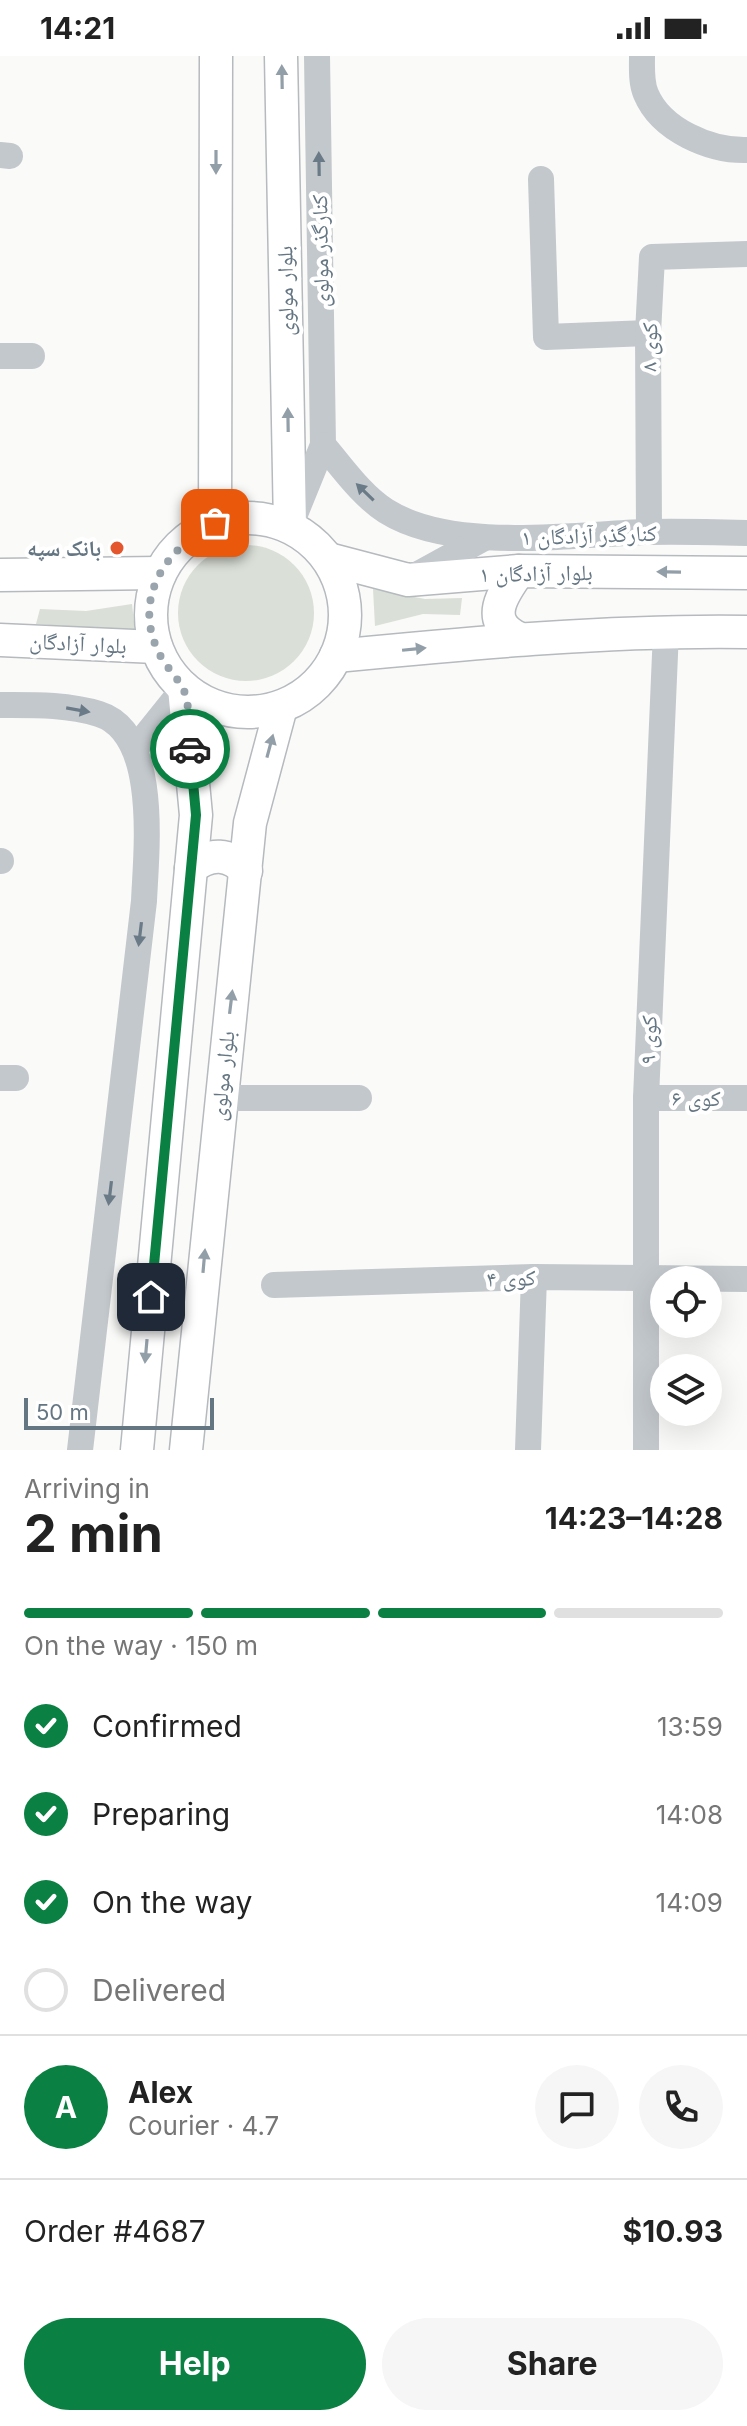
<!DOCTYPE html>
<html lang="en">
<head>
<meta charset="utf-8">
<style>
  body { margin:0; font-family:Inter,"Noto Naskh Arabic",sans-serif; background:#f6f6f6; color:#222; height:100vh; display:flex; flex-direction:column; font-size:30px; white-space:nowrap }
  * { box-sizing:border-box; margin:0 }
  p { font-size:26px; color:#767676 }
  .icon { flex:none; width:44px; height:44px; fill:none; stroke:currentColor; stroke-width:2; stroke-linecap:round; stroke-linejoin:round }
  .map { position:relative; height:1394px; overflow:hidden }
  .details { display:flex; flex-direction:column; background:#fff; flex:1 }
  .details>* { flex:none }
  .buttons { position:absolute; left:650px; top:1210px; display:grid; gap:16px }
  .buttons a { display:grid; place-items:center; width:72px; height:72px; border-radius:50%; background:#fff; box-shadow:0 8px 32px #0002; font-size:40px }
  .scale { position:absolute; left:24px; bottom:20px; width:190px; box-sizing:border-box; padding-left:8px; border:4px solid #657683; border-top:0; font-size:22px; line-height:28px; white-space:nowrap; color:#657683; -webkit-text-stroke:6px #fff; paint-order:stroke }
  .pin { position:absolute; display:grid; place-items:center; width:68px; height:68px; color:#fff; margin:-34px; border-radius:16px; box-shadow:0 4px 12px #0006 }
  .courier { position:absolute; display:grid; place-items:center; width:80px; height:80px; margin:-40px; border:6px solid #0b8043; border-radius:50%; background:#fff; color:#222; box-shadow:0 2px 10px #0007 }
  .headline em { font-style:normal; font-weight:700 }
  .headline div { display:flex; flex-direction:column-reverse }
  .headline { display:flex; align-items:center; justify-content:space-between; height:136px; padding:0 24px }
  h1 { font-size:52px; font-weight:700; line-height:60px }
  .bar { display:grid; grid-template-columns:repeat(4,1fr); gap:12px 8px; align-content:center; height:96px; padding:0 24px }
  .bar i { height:10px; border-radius:6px; background:#e0e0e0 }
  .bar .on { background:#0b8043 }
  .bar p { grid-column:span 4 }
  .line { display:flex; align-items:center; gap:20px; padding:0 24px; border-top:2px solid #e0e0e0 }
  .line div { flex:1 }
  .round { display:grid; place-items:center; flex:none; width:84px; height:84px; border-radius:42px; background:#f6f6f6 }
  ol { padding:0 24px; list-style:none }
  li { display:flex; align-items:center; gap:24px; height:88px }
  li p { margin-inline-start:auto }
  li .icon { padding:8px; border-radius:50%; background:#0b8043; color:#fff; stroke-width:4 }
  li:last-child { color:#767676 }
  li i { width:44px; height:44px; border:4px solid #e0e0e0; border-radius:50% }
  .action { display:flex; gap:16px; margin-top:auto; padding:16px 24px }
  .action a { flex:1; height:92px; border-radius:48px; background:#0b8043; color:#fff; font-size:32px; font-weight:700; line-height:92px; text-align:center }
  .action a+a { background:#f6f6f6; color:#222 }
  .status { display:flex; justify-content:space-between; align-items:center; height:56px; padding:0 40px; background:#fff; direction:ltr }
  .status svg { height:22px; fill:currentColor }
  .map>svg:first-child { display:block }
  .green { fill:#dadfd7 }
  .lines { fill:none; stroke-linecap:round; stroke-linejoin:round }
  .major-casing { stroke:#b5babe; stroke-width:35 }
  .minor { stroke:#c3c8cc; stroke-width:26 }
  .major { stroke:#fff; stroke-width:32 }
  .oneway { fill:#939fa8 }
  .oneway2 { fill:#6a7a87 }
  .done { stroke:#99a4ac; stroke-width:8; stroke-dasharray:0 14.4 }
  .route { stroke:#0b8043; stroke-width:10 }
  .poi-dot { fill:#e4572e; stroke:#fff; stroke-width:3 }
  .labels { text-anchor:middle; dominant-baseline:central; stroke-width:8; stroke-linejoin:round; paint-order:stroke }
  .street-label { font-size:22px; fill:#657683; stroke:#fff }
  .poi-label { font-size:22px; font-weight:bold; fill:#657683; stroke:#fff; text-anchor:end }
</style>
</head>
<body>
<div class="status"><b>14:21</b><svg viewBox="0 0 49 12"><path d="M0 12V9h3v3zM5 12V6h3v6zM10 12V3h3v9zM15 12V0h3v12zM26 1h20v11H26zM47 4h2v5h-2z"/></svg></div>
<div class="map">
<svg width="747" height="1394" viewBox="0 0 747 1394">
  <rect width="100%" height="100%" fill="#fafaf8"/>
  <g class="green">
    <circle cx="246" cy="557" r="68"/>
    <polygon points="373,533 425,543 462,542 460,559 423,558 375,570"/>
    <polygon points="132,548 135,575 36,568 40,553 86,555"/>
  </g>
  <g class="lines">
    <g class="major-casing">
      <g id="major">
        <polyline points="281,0 290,470"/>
        <circle cx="248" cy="559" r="97"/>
        <polyline points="215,467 216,0"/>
        <polyline points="328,503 408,524 519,515 747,517"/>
        <polyline points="0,519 160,517"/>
        <path d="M518,582C483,565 503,537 519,515"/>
        <polyline points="0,584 156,591"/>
        <path d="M336,600C473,587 609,574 747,576"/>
        <path d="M191,812C210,796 230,797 246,815"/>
        <polyline points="137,1394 196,759 184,632"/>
        <polyline points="186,1394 250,767 281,651"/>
      </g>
    </g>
    <g class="minor">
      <path d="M317,0L323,389C342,411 361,439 386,455C451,496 569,479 644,476C678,475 713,476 747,477"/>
      <path d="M642,0C642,12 641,27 646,38C661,74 710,95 747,94"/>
      <polyline points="0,99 10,100"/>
      <polyline points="541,123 546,281 648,277"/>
      <polyline points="0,300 32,300"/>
      <polyline points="293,463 323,389"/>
      <polyline points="649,476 648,277 652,201 747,198"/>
      <polyline points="413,521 484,482"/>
      <path d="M0,649C32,649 67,648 99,658C160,677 146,797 144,845L80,1394"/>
      <polyline points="135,693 184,632"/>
      <polyline points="0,805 1,805"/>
      <polyline points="0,1022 16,1022"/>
      <polyline points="220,1042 359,1042"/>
      <polyline points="646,1042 747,1042"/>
      <polyline points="274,1229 534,1221 747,1223"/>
      <polyline points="528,1394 534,1221"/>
      <polyline points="646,1394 646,1042 666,575"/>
    </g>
    <use href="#major" class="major"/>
  </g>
  <defs><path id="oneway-solid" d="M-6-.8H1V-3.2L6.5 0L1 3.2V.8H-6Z" transform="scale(2)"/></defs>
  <g class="oneway">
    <use href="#oneway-solid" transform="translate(282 21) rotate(-91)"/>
    <use href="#oneway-solid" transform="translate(216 106) rotate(90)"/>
    <use href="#oneway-solid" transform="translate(288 364) rotate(-91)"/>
    <use href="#oneway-solid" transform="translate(669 516) rotate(-179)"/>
    <use href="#oneway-solid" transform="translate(414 593) rotate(-6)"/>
    <use href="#oneway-solid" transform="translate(270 690) rotate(-75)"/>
    <use href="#oneway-solid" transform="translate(231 946) rotate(-83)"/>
    <use href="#oneway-solid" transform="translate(204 1205) rotate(-85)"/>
    <use href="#oneway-solid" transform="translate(146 1295) rotate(95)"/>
  </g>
  <g class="oneway2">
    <use href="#oneway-solid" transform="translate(319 108) rotate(-91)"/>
    <use href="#oneway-solid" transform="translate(365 436) rotate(-136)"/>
    <use href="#oneway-solid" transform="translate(78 654) rotate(10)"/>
    <use href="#oneway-solid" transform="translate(140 878) rotate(97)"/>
    <use href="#oneway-solid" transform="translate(110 1137) rotate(97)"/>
  </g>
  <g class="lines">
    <path class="done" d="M190,693C188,676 191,645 182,631C175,618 164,609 158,595C132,540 168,491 215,467"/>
    <polyline class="route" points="151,1241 196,759 190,693"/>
  </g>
  <circle class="poi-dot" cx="117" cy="492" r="8"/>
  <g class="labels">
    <g class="street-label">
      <text transform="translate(320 195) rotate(-91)">کنارگذر مولوی</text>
      <text transform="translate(285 235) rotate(-91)">بلوار مولوی</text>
      <text transform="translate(649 291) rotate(-89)">کوی ۸</text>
      <text transform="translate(589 479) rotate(-2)">کنارگذر آزادگان ۱</text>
      <text transform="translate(536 517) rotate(-1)">بلوار آزادگان ۱</text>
      <text transform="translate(78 587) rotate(3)">بلوار آزادگان</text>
      <text transform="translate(648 984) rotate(-88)">کوی ۹</text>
      <text transform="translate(222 1020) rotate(-84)">بلوار مولوی</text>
      <text x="696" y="1042">کوی ۶</text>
      <text transform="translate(511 1222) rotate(-2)">کوی ۴</text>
    </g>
    <g class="poi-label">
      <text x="101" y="492">بانک سپه</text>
    </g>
  </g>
</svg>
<div class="buttons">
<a><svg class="icon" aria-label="locate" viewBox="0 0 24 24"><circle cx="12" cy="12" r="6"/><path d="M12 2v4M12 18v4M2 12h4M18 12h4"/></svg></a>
<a><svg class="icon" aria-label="layers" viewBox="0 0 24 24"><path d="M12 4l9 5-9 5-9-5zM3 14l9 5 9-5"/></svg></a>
</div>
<div class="scale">50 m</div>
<div class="pin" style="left:215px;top:467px;background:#ea580c"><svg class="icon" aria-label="bag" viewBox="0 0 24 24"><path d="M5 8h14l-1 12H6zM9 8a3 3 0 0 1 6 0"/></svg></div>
<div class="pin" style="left:151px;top:1241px;background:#1f2937"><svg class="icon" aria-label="home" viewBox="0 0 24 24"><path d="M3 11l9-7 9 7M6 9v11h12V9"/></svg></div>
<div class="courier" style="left:190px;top:693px"><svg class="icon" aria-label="car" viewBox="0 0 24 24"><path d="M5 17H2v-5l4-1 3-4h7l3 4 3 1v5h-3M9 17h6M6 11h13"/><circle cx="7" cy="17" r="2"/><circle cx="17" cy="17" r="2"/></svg></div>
</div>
<section class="details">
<div class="headline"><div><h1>2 min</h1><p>Arriving in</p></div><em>14:23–14:28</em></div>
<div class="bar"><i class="on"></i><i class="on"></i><i class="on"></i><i></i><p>On the way · 150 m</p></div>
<ol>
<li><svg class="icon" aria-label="check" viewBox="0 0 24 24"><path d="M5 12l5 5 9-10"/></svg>Confirmed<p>13:59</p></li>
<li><svg class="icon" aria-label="check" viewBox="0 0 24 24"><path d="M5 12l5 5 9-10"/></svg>Preparing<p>14:08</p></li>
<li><svg class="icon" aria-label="check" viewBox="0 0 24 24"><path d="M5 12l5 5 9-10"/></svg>On the way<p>14:09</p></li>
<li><i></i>Delivered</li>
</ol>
<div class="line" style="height:144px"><b class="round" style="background:#0b8043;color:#fff">A</b><div><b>Alex</b><p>Courier · 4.7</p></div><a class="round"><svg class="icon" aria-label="chat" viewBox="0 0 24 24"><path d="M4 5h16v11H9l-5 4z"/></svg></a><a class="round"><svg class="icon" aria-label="phone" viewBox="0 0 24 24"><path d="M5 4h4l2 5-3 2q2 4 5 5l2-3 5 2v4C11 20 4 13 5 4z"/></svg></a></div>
<div class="line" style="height:104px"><div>Order #4687</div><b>$10.93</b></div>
<div class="action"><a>Help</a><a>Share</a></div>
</section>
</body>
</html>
